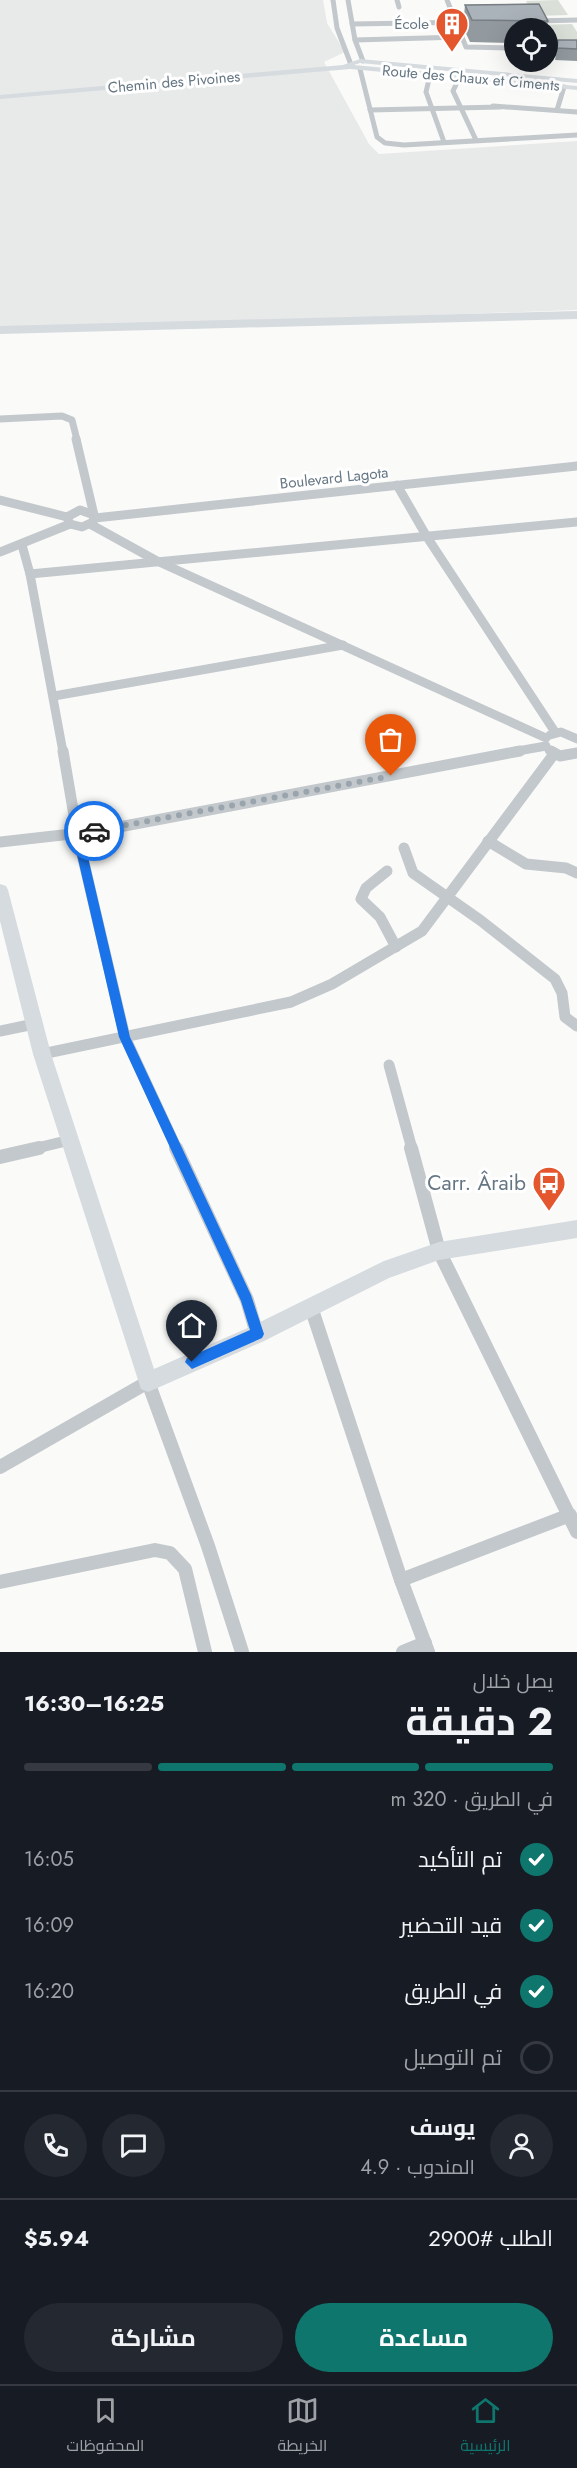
<!DOCTYPE html>
<html lang="ar">
<head>
<meta charset="utf-8">
<style>
  body { margin:0; font-family:Jost,Cairo,sans-serif; background:#242831; color:#f1f3f6; direction:rtl; height:100vh; display:flex; flex-direction:column; font-size:22px; white-space:nowrap }
  * { box-sizing:border-box; margin:0 }
  p { font-size:20px; color:#9ea1a6 }
  .icon { flex:none; width:33px; height:33px; fill:none; stroke:currentColor; stroke-width:2; stroke-linecap:round; stroke-linejoin:round }
  .map { position:relative; height:1652px; overflow:hidden; direction:ltr }
  .side { display:flex; flex-direction:column; background:#171b24; flex:1 }
  .side>* { flex:none }
  .buttons { position:absolute; left:504px; top:18px; display:grid; gap:12px }
  .buttons a { display:grid; place-items:center; width:54px; height:54px; border-radius:50%; background:#171b24; box-shadow:0 6px 24px #0002; font-size:30px }
  .pin { position:absolute; display:grid; place-items:center; width:51px; height:51px; color:#fff; margin:-62px -26px; border-radius:50% 50% 50% 0; rotate:-45deg; box-shadow:0 0 6px #0007 }
  .pin .icon { rotate:45deg }
  .courier { position:absolute; display:grid; place-items:center; width:60px; height:60px; margin:-30px; border:4px solid #1a73e8; border-radius:50%; background:#fff; color:#222; box-shadow:0 2px 8px #0007 }
  .summary em { font-style:normal; font-weight:700 }
  .summary div { display:flex; flex-direction:column-reverse }
  .summary { display:flex; align-items:center; justify-content:space-between; height:102px; padding:0 24px }
  h1 { font-size:39px; font-weight:700; line-height:45px }
  .bar { display:grid; grid-template-columns:repeat(4,1fr); gap:9px 6px; align-content:center; height:72px; padding:0 24px }
  .bar i { height:8px; border-radius:4px; background:#363941 }
  .bar .selected { background:#0f766e }
  .bar p { grid-column:span 4 }
  .line { display:flex; align-items:center; gap:15px; padding:0 24px; border-top:2px solid #363941 }
  .line div { flex:1 }
  .round { display:grid; place-items:center; flex:none; width:63px; height:63px; border-radius:32px; background:#242831 }
  ol { padding:0 24px; list-style:none }
  li { display:flex; align-items:center; gap:18px; height:66px }
  li p { margin-inline-start:auto }
  li .icon { padding:6px; border-radius:50%; background:#0f766e; color:#fff; stroke-width:4 }
  li:last-child { color:#9ea1a6 }
  li i { width:33px; height:33px; border:3px solid #363941; border-radius:50% }
  .button { display:flex; gap:12px; margin-top:auto; padding:12px 24px }
  .button a { flex:1; height:69px; border-radius:36px; background:#0f766e; color:#fff; font-size:24px; font-weight:700; line-height:69px; text-align:center }
  .button a+a { background:#242831; color:#f1f3f6 }
  .dock { display:flex; justify-content:space-around; align-items:center; height:84px; border-top:2px solid #363941; background:#171b24; font-size:16px; color:#9ea1a6 }
  .dock a { display:grid; justify-items:center; gap:3px }
  .dock .selected { color:#0f766e }
  .map>svg:first-child { display:block }
  .built { fill:#e8e9e9 }
  .green { fill:#dadfd7 }
  .lines { fill:none; stroke-linecap:round; stroke-linejoin:round }
  .street-far4 { stroke:#c3c8cc; stroke-width:5 }
  .street-far3 { stroke:#c3c8cc; stroke-width:7 }
  .street-far2 { stroke:#c3c8cc; stroke-width:9 }
  .street-far1 { stroke:#c3c8cc; stroke-width:11 }
  .street { stroke:#c3c8cc; stroke-width:14 }
  .secondary { fill:#d6dbdf; fill-rule:evenodd }
  .highway { fill:#d6dbdf; fill-rule:evenodd }
  .wall { fill:#929a9f }
  .building { fill:#aab3b9; stroke:#777d82; stroke-width:1.5 }
  .route { fill:#1a73e8 }
  .done { stroke:#99a4ac; stroke-width:6; stroke-dasharray:0 10.8 }
  .labels { text-anchor:middle; dominant-baseline:central; stroke-width:6; stroke-linejoin:round; paint-order:stroke }
  .far-poi-label { font-size:15px; fill:#657683; stroke:#fff; text-anchor:end }
  .far-street-label { font-size:15px; fill:#657683; stroke:#fff }
  .near-poi-label { font-size:21px; fill:#657683; stroke:#fff; text-anchor:end }
</style>
</head>
<body>
<div class="map">
<svg width="577" height="1652" viewBox="0 0 577 1652">
  <rect width="100%" height="100%" fill="#fafaf8"/>
  <polygon class="built" points="0,0 323,0 327,23 345,52 324,62 369,144 379,154 577,141 577,310 0,330"/>
  <g class="green">
    <polygon points="558,0 568,15 534,16 526,1"/>
    <polygon points="572,24 577,32 577,39 549,40 548,28 542,28 540,25"/>
  </g>
  <g class="lines">
    <g class="street-far4">
      <polyline points="333,0 337,28 350,62"/>
      <polyline points="348,0 355,40 363,61"/>
      <polyline points="397,0 399,7"/>
      <polyline points="447,0 466,47 514,48"/>
      <polyline points="535,21 577,20"/>
      <polyline points="352,24 478,22"/>
      <polyline points="355,40 461,37"/>
      <polyline points="548,47 577,47"/>
      <polyline points="360,69 377,137 385,143 404,145 577,135"/>
      <polyline points="430,75 426,92 444,142"/>
      <polyline points="459,78 453,91 476,140"/>
      <polyline points="493,106 577,112"/>
      <polyline points="370,110 500,107"/>
      <polyline points="557,110 564,87"/>
    </g>
    <polyline class="street-far3" points="0,419 62,416 72,420 77,440"/>
    <g class="street-far2">
      <polyline points="76,439 94,515"/>
      <polyline points="397,485 427,537 555,732"/>
      <polyline points="0,500 67,517"/>
      <polygon points="80,510 94,515 93,522 82,527 70,524 67,517"/>
      <polyline points="95,518 577,466"/>
      <polyline points="90,524 157,561 546,738"/>
      <polyline points="22,545 30,574 63,752"/>
      <polyline points="0,552 70,524"/>
      <polyline points="30,574 577,522"/>
      <polyline points="54,696 343,645"/>
      <polyline points="550,735 561,732 577,739"/>
      <polyline points="549,750 554,752"/>
      <polyline points="512,752 546,746"/>
    </g>
    <g class="street-far1">
      <polyline points="63,751 77,833 125,1037 177,1149"/>
      <polyline points="551,751 560,756 577,753"/>
      <polyline points="488,841 526,864 566,868 577,873"/>
      <polyline points="0,842 98,831 520,751"/>
      <polyline points="404,848 413,873 480,920 555,979 562,993 565,1017 577,1026"/>
      <polyline points="387,871 366,888 361,899 380,917 396,947"/>
      <polyline points="0,1031 34,1024"/>
      <polyline points="42,1054 291,1002 332,984 422,931 554,754"/>
      <polyline points="389,1065 412,1149"/>
      <polyline points="33,1149 70,1140"/>
    </g>
    <g class="street">
      <polyline points="176,1148 247,1300 257,1334"/>
      <polyline points="411,1148 439,1251 577,1532"/>
      <polyline points="0,1157 39,1148"/>
      <polyline points="311,1307 401,1580 428,1652"/>
      <polyline points="0,1467 148,1382 208,1546 242,1652"/>
      <polyline points="401,1580 570,1515"/>
      <polyline points="0,1582 155,1550 170,1553 185,1569 205,1652"/>
      <polyline points="403,1652 425,1643"/>
    </g>
    <g class="secondary">
      <polygon points="360,59 577,79 577,83 360,63 354,65 577,86 577,90 350,69 0,99 0,95 343,65"/>
      <polygon points="0,884 6,886 8,890 51,1054 154,1369 250,1327 384,1261 439,1242 577,1220 577,1238 439,1260 389,1278 264,1341 155,1389 148,1392 141,1389 33,1054 0,921"/>
    </g>
    <polygon class="highway" points="577,311 577,319 0,334 0,326"/>
  </g>
  <g class="wall">
    <polygon points="465,5 548,21 547,28 514,28 514,43 470,42 463,27"/>
    <polygon points="577,40 577,61 555,60 557,48"/>
  </g>
  <g class="building">
    <polygon points="539,4 548,21 472,20 465,5"/>
    <polygon points="558,40 577,40 577,49 557,48"/>
  </g>
  <polygon class="route" points="94,828 98,829 98,834 83,836 130,1037 251,1295 264,1334 262,1338 192,1369 185,1362 187,1358 250,1330 241,1301 119,1037 72,833 77,830"/>
  <g class="lines">
    <polyline class="done" points="94,831 391,776"/>
  </g>
  <defs>
    <g id="building-pin" transform="scale(1.725)"><path d="M0 17L-7.5 6A9.5 9.5 0 1 1 7.5 6Z" fill="#e4572e" stroke="#fff"/><path d="M-4-6H4V6H1V3H-1V6H-4ZM-2.5-4.3h1.7v1.8h-1.7ZM.8-4.3h1.7v1.8H.8ZM-2.5-1h1.7V.8h-1.7ZM.8-1h1.7V.8H.8Z" fill="#fff"/></g>
    <g id="bus-pin" transform="scale(1.725)"><path d="M0 17L-7.5 6A9.5 9.5 0 1 1 7.5 6Z" fill="#e4572e" stroke="#fff"/><path d="M-5-6H5V4H4V6H2V4H-2V6H-4V4H-5ZM-3.5-4V0h7V-4ZM-3.5 1.2v1.5H-2V1.2ZM2 1.2v1.5H3.5V1.2Z" fill="#fff"/></g>
  </defs>
  <g fill-rule="evenodd">
    <use href="#building-pin" x="452" y="24"/>
    <use href="#bus-pin" x="549" y="1183"/>
  </g>
  <g class="labels">
    <g class="far-poi-label">
      <text x="429" y="24">École</text>
    </g>
    <g class="far-street-label">
      <text transform="translate(471 78) rotate(5)">Route des Chaux et Ciments</text>
      <text transform="translate(174 82) rotate(-5)">Chemin des Pivoines</text>
      <text transform="translate(334 478) rotate(-6)">Boulevard Lagota</text>
    </g>
    <g class="near-poi-label">
      <text x="526" y="1183">Carr. Âraib</text>
    </g>
  </g>
</svg>
<div class="buttons">
<a><svg class="icon" aria-label="locate" viewBox="0 0 24 24"><circle cx="12" cy="12" r="6"/><path d="M12 2v4M12 18v4M2 12h4M18 12h4"/></svg></a>
</div>
<div class="pin" style="left:391px;top:776px;background:#ea580c"><svg class="icon" aria-label="bag" viewBox="0 0 24 24"><path d="M5 8h14l-1 12H6zM9 8a3 3 0 0 1 6 0"/></svg></div>
<div class="pin" style="left:192px;top:1362px;background:#1f2937"><svg class="icon" aria-label="home" viewBox="0 0 24 24"><path d="M3 11l9-7 9 7M6 9v11h12V9"/></svg></div>
<div class="courier" style="left:94px;top:831px"><svg class="icon" aria-label="car" viewBox="0 0 24 24"><path d="M5 17H2v-5l4-1 3-4h7l3 4 3 1v5h-3M9 17h6M6 11h13"/><circle cx="7" cy="17" r="2"/><circle cx="17" cy="17" r="2"/></svg></div>
</div>
<section class="side">
<div class="summary"><div><h1>2 دقيقة</h1><p>يصل خلال</p></div><em>16:25–16:30</em></div>
<div class="bar"><i class="selected"></i><i class="selected"></i><i class="selected"></i><i></i><p>في الطريق · 320 m</p></div>
<ol>
<li><svg class="icon" aria-label="check" viewBox="0 0 24 24"><path d="M5 12l5 5 9-10"/></svg>تم التأكيد<p>16:05</p></li>
<li><svg class="icon" aria-label="check" viewBox="0 0 24 24"><path d="M5 12l5 5 9-10"/></svg>قيد التحضير<p>16:09</p></li>
<li><svg class="icon" aria-label="check" viewBox="0 0 24 24"><path d="M5 12l5 5 9-10"/></svg>في الطريق<p>16:20</p></li>
<li><i></i>تم التوصيل</li>
</ol>
<div class="line" style="height:108px"><a class="round"><svg class="icon" aria-label="person" viewBox="0 0 24 24"><circle cx="12" cy="8" r="4"/><path d="M4 21q1-7 8-7t8 7"/></svg></a><div><b>يوسف</b><p>المندوب · 4.9</p></div><a class="round"><svg class="icon" aria-label="chat" viewBox="0 0 24 24"><path d="M4 5h16v11H9l-5 4z"/></svg></a><a class="round"><svg class="icon" aria-label="phone" viewBox="0 0 24 24"><path d="M5 4h4l2 5-3 2q2 4 5 5l2-3 5 2v4C11 20 4 13 5 4z"/></svg></a></div>
<div class="line" style="height:78px"><div>الطلب #2900</div><b>$5.94</b></div>
<div class="button"><a>مساعدة</a><a>مشاركة</a></div>
</section>
<nav class="dock">
<a class="selected"><svg class="icon" aria-label="home" viewBox="0 0 24 24"><path d="M3 11l9-7 9 7M6 9v11h12V9"/></svg>الرئيسية</a>
<a><svg class="icon" aria-label="map" viewBox="0 0 24 24"><path d="M3 6l6-2 6 2 6-2v14l-6 2-6-2-6 2zM9 4v14M15 6v14"/></svg>الخريطة</a>
<a><svg class="icon" aria-label="saved" viewBox="0 0 24 24"><path d="M7 4h10v16l-5-4-5 4z"/></svg>المحفوظات</a>
</nav>
</body>
</html>
